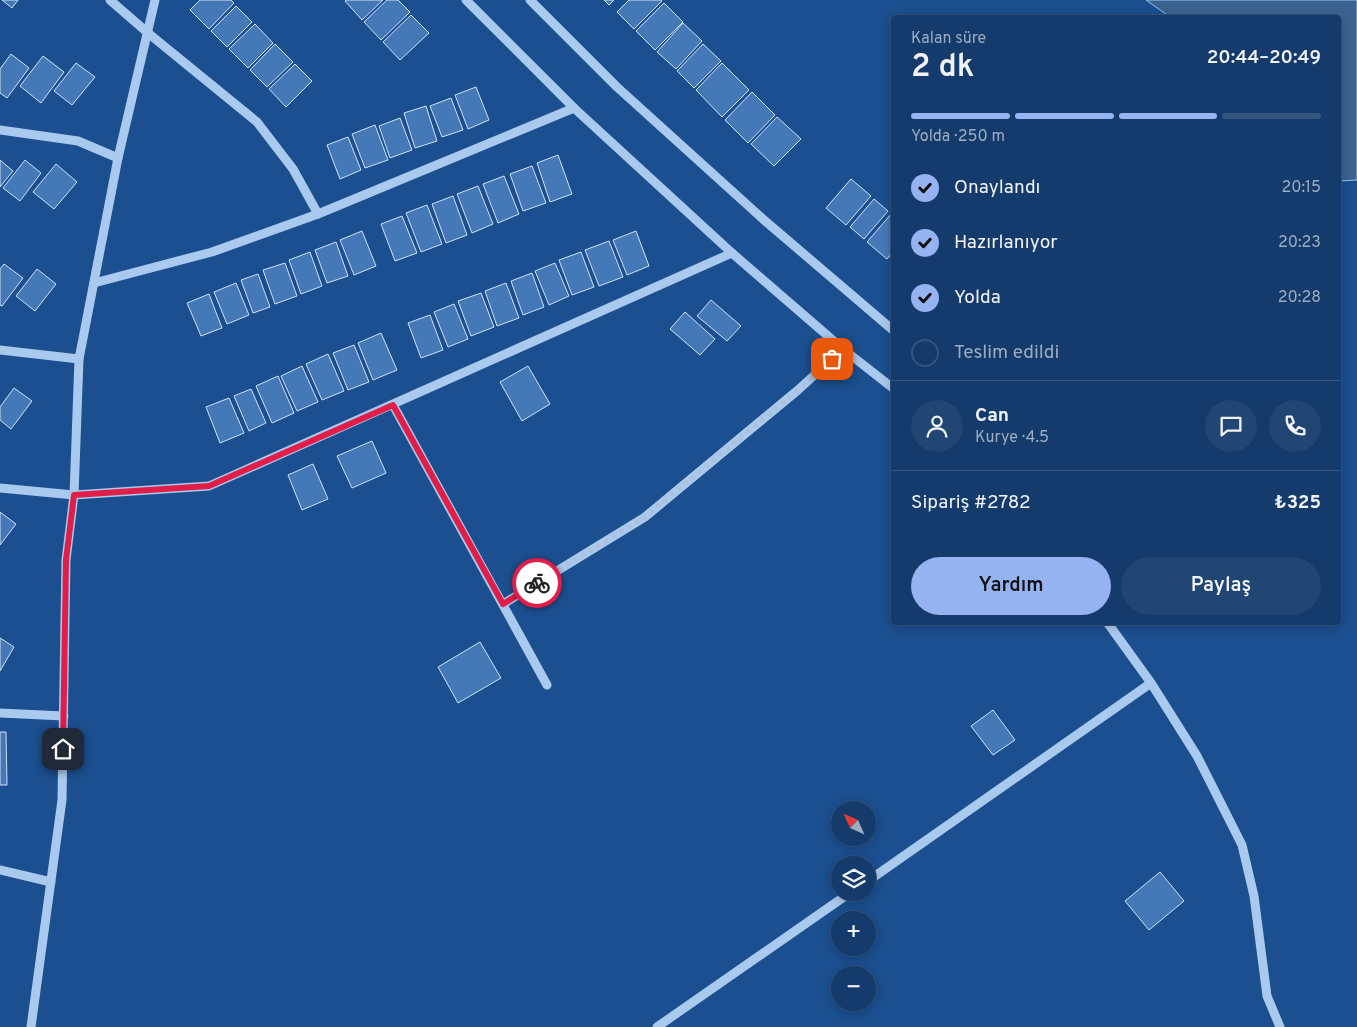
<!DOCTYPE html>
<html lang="tr">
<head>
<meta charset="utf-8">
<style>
  body { margin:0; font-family:Overpass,sans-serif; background:#214673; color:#f1f3f6; height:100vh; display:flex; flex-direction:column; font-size:19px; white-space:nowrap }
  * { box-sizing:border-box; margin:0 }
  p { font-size:16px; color:#9dadc1 }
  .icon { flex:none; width:28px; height:28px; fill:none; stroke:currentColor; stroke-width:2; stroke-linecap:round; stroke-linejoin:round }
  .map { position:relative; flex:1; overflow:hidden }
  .details { position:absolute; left:891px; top:15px; width:450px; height:610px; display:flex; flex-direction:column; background:#143b6b; border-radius:5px; box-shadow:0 2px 12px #0003,0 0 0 1px #33557e }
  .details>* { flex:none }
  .needle { width:32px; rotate:315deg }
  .tools { position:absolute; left:831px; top:801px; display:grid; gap:10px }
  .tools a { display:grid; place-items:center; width:45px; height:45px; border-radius:50%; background:#143b6b; box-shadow:0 2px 12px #0003,0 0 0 1px #33557e; font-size:25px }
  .pin { position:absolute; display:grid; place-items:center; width:42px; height:42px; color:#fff; margin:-21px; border-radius:10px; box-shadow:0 2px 8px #0006 }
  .courier { position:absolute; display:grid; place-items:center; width:50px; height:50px; margin:-25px; border:4px solid #e11d48; border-radius:50%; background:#fff; color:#222; box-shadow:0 1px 6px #0007 }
  .head em { font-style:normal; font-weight:600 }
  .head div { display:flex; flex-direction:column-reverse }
  .head { display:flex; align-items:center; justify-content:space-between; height:85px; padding:0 20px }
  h1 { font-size:32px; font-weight:600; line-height:38px }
  .bar { display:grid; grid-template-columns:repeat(4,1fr); gap:8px 5px; align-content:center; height:60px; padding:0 20px }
  .bar i { height:6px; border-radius:4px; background:#33557e }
  .bar .on { background:#95b2f1 }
  .bar p { grid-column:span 4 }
  .line { display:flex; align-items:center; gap:12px; padding:0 20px; border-top:1px solid #33557e }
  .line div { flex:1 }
  .round { display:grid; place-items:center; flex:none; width:52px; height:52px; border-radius:26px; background:#214673 }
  ol { padding:0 20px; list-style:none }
  li { display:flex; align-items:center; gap:15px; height:55px }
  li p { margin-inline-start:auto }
  li .icon { padding:5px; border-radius:50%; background:#95b2f1; color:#111; stroke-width:4 }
  li:last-child { color:#9dadc1 }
  li i { width:28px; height:28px; border:2px solid #33557e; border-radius:50% }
  .action { display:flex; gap:10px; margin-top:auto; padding:10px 20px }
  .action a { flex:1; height:58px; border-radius:30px; background:#95b2f1; color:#111; font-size:20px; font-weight:600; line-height:58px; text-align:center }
  .action a+a { background:#214673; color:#f1f3f6 }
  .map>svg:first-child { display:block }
  .water { fill:#3c6290; stroke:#9cc4f0 }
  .building { fill:#4478b7; stroke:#cfe3fa }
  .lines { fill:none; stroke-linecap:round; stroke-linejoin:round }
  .minor { stroke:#a9c9ee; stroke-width:9 }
  .done { stroke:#afc1d8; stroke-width:5; stroke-dasharray:0 9 }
  .route { stroke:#e11d48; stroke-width:6 }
</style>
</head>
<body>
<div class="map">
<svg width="1357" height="1027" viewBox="0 0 1357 1027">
  <rect width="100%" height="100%" fill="#1b4f8f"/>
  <polygon class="water" points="1146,0 1357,0 1357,180 1339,181 1339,18 1170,17"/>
  <g class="building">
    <polygon points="2,0 18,0 12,8"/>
    <polygon points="200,0 231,0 234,3 209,29 190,10"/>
    <polygon points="346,0 383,0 362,20 345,1"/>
    <polygon points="387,0 398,0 410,12 381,40 364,22"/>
    <polygon points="604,0 614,0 609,5"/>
    <polygon points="629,0 661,0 662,1 634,29 617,12"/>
    <polygon points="664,3 683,22 655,50 636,31"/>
    <polygon points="236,6 252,22 227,47 211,31"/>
    <polygon points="411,15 429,33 400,60 383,42"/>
    <polygon points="683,23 702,41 676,69 657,52"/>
    <polygon points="255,24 273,43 248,68 229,49"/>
    <polygon points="275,44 293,62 267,87 250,70"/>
    <polygon points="703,44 721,61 694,88 677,71"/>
    <polygon points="11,54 29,68 7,98 0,93 0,69"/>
    <polygon points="43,56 64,72 41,103 20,86"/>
    <polygon points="76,63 95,77 72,105 54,91"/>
    <polygon points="722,63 749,90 722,117 696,90"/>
    <polygon points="295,64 312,81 286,107 269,89"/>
    <polygon points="476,87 489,120 468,129 455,95"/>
    <polygon points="752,92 775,115 748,143 725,120"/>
    <polygon points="451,98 463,130 442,137 430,106"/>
    <polygon points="426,106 437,141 415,148 404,113"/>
    <polygon points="777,117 801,139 774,166 751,144"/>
    <polygon points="400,118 412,150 390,158 379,126"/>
    <polygon points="375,125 388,160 365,168 352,134"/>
    <polygon points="348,137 361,170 340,179 327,145"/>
    <polygon points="558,155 572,194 550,202 537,163"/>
    <polygon points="0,160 13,171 0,187"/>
    <polygon points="25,160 41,173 20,201 3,188"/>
    <polygon points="56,164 77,182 54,209 33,192"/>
    <polygon points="532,166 546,203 523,211 510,174"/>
    <polygon points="504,176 519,214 498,223 483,184"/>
    <polygon points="851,179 871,196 846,225 826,208"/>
    <polygon points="478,186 493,224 472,233 457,194"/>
    <polygon points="453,196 467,235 446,243 432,204"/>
    <polygon points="874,199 888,211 864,239 850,227"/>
    <polygon points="427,205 442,244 421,252 406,213"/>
    <polygon points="892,213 894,215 894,251 887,259 867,242"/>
    <polygon points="402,216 417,253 395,261 381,224"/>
    <polygon points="362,231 376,266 354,275 340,240"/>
    <polygon points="636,231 649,266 627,275 613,240"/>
    <polygon points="609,241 623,277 599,286 585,250"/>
    <polygon points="336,242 348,276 327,283 315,250"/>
    <polygon points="310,252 322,286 301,294 289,260"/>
    <polygon points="581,252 594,287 572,295 559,260"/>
    <polygon points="285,263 297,296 275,304 263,270"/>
    <polygon points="555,263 569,296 549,305 535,271"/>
    <polygon points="4,264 23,278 2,306 0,305 0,269"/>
    <polygon points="37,269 56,284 35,311 16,296"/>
    <polygon points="532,273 544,307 523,315 511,281"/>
    <polygon points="258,274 270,307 253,313 241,280"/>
    <polygon points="236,283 249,315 227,324 214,292"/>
    <polygon points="506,283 519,318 497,326 485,291"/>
    <polygon points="481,293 494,327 471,336 458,301"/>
    <polygon points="209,294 222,328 201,336 187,303"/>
    <polygon points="711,300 741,326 727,341 697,316"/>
    <polygon points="454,304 468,339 448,347 434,312"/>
    <polygon points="685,312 715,339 700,355 670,329"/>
    <polygon points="430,315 443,350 421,358 408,323"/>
    <polygon points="381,333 397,370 373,380 358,343"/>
    <polygon points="354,345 369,382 348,390 333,353"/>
    <polygon points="328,354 344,391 322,400 306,364"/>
    <polygon points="302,366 318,402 297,411 281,376"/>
    <polygon points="528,366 550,404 522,421 500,382"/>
    <polygon points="278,376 294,413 272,423 256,386"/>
    <polygon points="14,388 32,401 11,429 0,420 0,407"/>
    <polygon points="251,389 266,423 249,431 234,396"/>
    <polygon points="229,398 244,433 220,443 206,407"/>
    <polygon points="372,441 386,473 352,488 337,456"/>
    <polygon points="313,464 328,499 302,510 288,475"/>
    <polygon points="0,512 16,524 0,545"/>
    <polygon points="0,638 14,647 0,671"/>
    <polygon points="480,642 501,678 458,703 438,667"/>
    <polygon points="993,710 1015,740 993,755 971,726"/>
    <polygon points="0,732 6,732 7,785 0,785"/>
    <polygon points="1160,872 1184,901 1149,930 1125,901"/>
  </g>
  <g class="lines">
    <g class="minor">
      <polyline points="110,0 148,33 257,122 293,169 318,214"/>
      <polyline points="466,0 574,108 732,253 843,349 894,389"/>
      <polyline points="530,0 617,87 764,220 894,331"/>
      <polyline points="0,130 78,141 118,158"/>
      <polyline points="94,283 212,252 318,214 574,108"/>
      <polyline points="0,350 79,359"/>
      <polyline points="393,405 547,685"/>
      <polyline points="0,488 74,495 209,486 732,253"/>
      <polyline points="503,604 645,517 798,390 843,349"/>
      <polyline points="1107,622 1151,683 1197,756 1242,845 1254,896 1267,996 1280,1027"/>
      <polyline points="0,713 64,716"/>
      <polyline points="0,870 51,882"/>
      <polyline points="868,881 1151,683"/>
      <polyline points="31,1027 62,800 66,560 74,495 79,359 118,158 155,0"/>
      <polyline points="657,1027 851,892"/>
    </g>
  </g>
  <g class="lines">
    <polyline class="done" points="537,583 645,517 798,390 832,359"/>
    <polyline class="route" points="63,749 66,560 74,495 209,486 393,405 503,604 537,583"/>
  </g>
</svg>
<div class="tools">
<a><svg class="needle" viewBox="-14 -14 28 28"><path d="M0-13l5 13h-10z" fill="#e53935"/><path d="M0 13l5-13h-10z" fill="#9dadc1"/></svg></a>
<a><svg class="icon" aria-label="layers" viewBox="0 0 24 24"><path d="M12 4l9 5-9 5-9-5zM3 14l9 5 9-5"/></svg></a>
<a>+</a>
<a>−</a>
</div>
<div class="pin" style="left:832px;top:359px;background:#ea580c"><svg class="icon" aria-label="bag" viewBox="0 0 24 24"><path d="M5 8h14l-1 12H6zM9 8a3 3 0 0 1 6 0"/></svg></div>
<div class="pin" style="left:63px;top:749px;background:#1f2937"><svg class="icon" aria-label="home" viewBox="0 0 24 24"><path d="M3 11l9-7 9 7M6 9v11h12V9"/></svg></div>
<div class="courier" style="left:537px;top:583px"><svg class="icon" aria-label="bike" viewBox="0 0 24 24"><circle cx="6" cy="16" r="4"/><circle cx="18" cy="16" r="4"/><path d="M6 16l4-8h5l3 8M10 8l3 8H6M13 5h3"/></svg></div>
<section class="details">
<div class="head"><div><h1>2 dk</h1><p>Kalan süre</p></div><em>20:44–20:49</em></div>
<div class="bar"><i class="on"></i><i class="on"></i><i class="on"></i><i></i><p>Yolda · 250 m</p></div>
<ol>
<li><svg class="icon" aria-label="check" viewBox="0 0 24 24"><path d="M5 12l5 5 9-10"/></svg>Onaylandı<p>20:15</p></li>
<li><svg class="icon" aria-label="check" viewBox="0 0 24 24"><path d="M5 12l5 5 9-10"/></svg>Hazırlanıyor<p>20:23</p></li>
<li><svg class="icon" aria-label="check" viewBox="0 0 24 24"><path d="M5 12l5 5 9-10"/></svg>Yolda<p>20:28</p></li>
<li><i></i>Teslim edildi</li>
</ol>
<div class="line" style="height:90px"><a class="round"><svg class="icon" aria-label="person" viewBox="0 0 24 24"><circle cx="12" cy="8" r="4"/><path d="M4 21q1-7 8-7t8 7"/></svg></a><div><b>Can</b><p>Kurye · 4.5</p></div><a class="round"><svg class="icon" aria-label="chat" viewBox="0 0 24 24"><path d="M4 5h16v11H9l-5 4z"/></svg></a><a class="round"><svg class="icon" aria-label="phone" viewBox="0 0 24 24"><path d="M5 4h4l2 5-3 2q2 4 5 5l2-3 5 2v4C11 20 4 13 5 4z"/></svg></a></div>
<div class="line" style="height:65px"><div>Sipariş #2782</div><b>₺325</b></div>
<div class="action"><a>Yardım</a><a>Paylaş</a></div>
</section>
</div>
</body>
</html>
